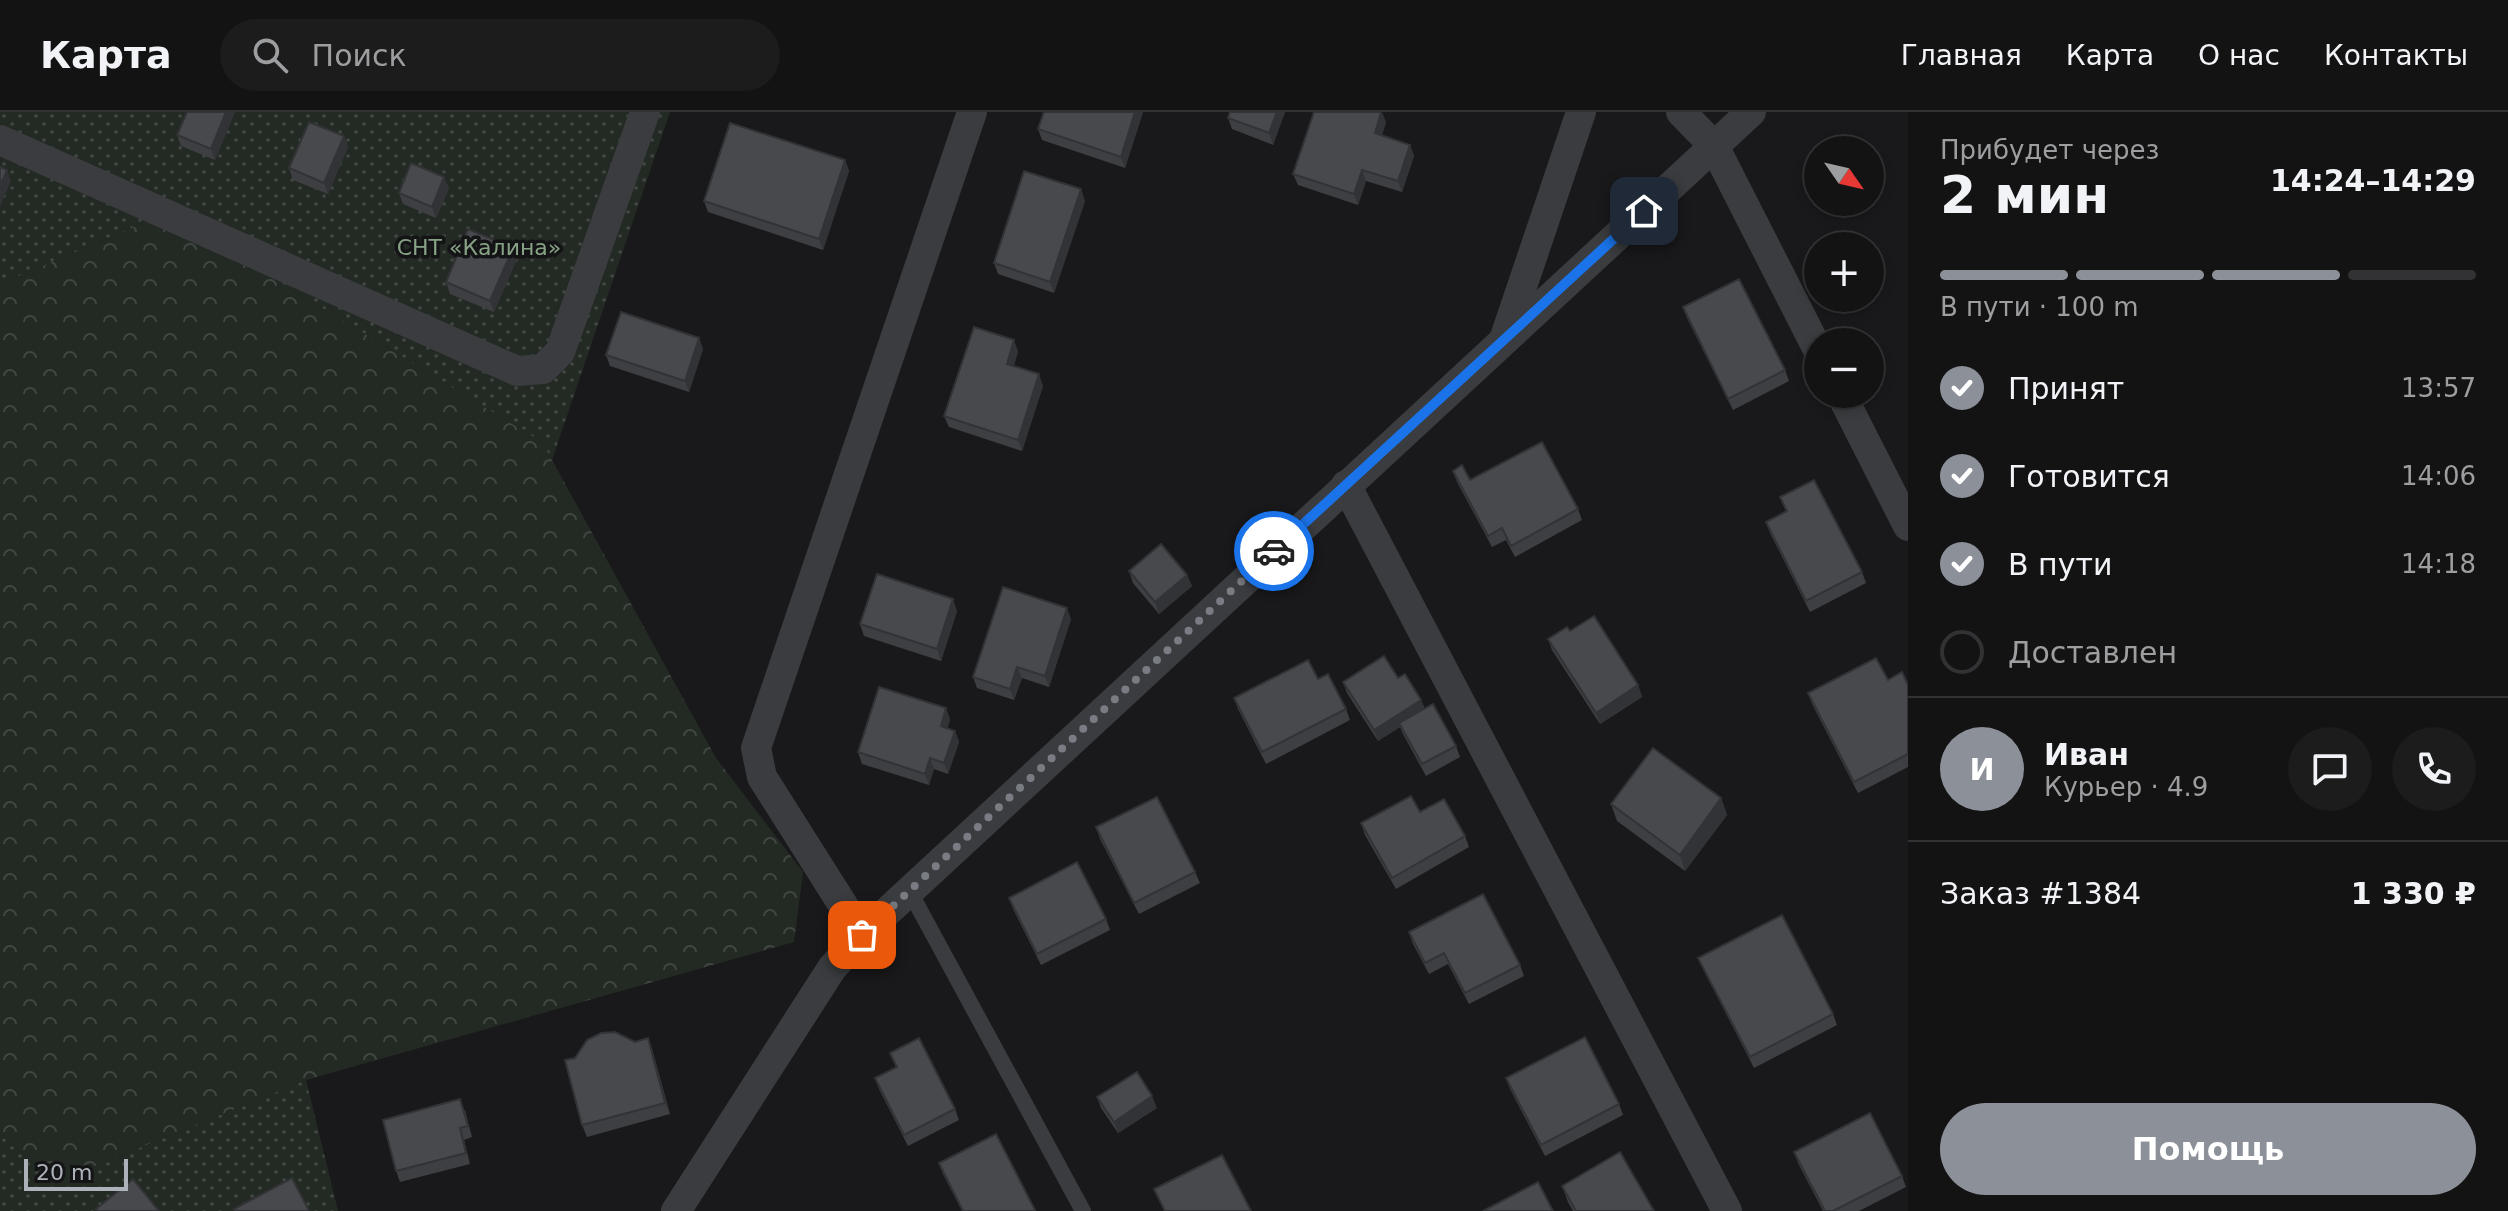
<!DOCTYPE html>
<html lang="ru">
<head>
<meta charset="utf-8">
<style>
  body { margin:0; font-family:"DejaVu Sans",sans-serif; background:#1c1c1d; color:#f1f3f6; height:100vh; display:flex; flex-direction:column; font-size:30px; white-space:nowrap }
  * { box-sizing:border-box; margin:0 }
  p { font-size:26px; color:#9d9ea0 }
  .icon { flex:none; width:44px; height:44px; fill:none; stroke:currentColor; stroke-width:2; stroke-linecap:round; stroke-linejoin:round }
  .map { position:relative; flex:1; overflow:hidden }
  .details { display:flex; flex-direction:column; background:#131314; width:600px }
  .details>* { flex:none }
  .needle { width:52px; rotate:124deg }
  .controls { position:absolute; left:1804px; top:24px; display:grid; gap:16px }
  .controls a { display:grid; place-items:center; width:80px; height:80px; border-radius:50%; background:#131314; box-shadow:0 4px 12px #0003,0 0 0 2px #323234; font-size:40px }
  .scale { position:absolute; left:24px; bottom:20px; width:104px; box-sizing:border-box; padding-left:8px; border:4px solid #acb2b9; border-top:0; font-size:22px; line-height:28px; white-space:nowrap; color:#acb2b9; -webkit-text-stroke:6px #141416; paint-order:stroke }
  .pin { position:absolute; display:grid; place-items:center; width:68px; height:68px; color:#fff; margin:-34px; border-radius:16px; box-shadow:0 4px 12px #0006 }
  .courier { position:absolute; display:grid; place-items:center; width:80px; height:80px; margin:-40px; border:6px solid #1a73e8; border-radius:50%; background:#fff; color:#222; box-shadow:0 2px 10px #0007 }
  .head em { font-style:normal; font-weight:700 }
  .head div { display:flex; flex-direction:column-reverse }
  .head { display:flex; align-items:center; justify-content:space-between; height:136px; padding:0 32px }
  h1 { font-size:52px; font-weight:700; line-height:60px }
  .bar { display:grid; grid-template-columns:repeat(4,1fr); gap:12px 8px; align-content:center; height:96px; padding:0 32px }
  .bar i { height:10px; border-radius:6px; background:#323234 }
  .bar .active { background:#8c9099 }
  .bar p { grid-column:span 4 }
  .line { display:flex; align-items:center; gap:20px; padding:0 32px; border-top:2px solid #323234 }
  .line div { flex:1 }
  .round { display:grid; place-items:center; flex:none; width:84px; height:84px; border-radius:42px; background:#1c1c1d }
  ol { padding:0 32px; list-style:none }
  li { display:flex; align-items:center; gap:24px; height:88px }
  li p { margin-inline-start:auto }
  li .icon { padding:8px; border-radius:50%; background:#8c9099; color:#fff; stroke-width:4 }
  li:last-child { color:#9d9ea0 }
  li i { width:44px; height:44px; border:4px solid #323234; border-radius:50% }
  .button { display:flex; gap:16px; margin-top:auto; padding:16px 32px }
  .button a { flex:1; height:92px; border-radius:48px; background:#8c9099; color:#fff; font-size:32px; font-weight:700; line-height:92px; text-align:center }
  header { display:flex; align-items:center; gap:48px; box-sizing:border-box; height:112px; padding:0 40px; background:#131314; border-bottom:2px solid #323234 }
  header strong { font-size:38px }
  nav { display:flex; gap:44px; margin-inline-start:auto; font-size:28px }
  .search { width:560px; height:72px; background:#1c1c1d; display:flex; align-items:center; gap:20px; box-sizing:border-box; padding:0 28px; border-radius:44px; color:#9d9ea0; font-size:30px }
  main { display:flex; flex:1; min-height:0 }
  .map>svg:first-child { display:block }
  .forest { fill:url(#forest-crowns) }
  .garden { fill:url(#garden-dots) }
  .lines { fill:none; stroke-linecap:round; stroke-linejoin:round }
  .service { stroke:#3a3c3f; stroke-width:16 }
  .minor { stroke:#3a3c3f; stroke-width:30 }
  .wall { fill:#3e3f42 }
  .shaded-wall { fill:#323336 }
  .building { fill:#48494d; stroke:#323336; stroke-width:2 }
  .done { stroke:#797c82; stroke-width:8; stroke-dasharray:0 14.4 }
  .route { stroke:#1a73e8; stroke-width:10 }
  .labels { text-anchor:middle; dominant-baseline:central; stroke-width:7; stroke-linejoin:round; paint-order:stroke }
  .park-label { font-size:22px; fill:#87a285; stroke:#141416 }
</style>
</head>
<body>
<header>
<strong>Карта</strong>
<div class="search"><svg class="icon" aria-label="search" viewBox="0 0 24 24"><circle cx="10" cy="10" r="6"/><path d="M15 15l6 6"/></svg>Поиск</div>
<nav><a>Главная</a><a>Карта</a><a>О нас</a><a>Контакты</a></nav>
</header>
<main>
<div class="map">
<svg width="1908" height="1099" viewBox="0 0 1908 1099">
  <defs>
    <pattern id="forest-crowns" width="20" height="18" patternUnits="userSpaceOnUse" patternTransform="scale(2)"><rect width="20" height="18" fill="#232a23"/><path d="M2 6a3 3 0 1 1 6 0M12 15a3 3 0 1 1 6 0" fill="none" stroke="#404641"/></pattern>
    <pattern id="garden-dots" width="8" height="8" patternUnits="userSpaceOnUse" patternTransform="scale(2)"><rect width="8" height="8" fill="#232a23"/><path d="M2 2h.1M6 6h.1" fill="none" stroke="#404641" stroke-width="1.8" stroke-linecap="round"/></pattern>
  </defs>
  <rect width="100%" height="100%" fill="#19191b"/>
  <polygon class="forest" points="167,101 542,330 716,646 803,760 794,830 306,968 56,1070 0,1023 0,172"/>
  <g class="garden">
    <polygon points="0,0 670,0 552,348 542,330 167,101 0,172"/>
    <polygon points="306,968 338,1099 0,1099 0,1023 56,1070"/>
  </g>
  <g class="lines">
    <polyline class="service" points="909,778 1083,1099"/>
    <g class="minor">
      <polyline points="1681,0 1714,34 1818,238"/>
      <polyline points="0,28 517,259 543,257 560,240 645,0"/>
      <polyline points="1505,225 1581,0"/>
      <polyline points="1841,282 1908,414"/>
      <polyline points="1346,373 1727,1099"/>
      <polyline points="862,823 762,665 756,636 972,0"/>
      <polyline points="676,1099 832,856 862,823 1751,0"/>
    </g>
  </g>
  <g class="wall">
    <polygon points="235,0 215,48 181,34 177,23"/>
    <polygon points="1044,0 1143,0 1125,56 1042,28 1038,17"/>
    <polygon points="1230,0 1285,0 1273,33 1232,17 1228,6"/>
    <polygon points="1386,10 1382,23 1410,33 1414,44 1402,80 1366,69 1358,93 1298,73 1293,62"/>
    <polygon points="344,24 348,35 328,82 293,68 289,56"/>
    <polygon points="845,48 849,59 823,138 708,100 704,89"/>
    <polygon points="449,76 436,106 403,92 399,81"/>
    <polygon points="1085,89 1054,181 998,162 994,151"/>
    <polygon points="513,136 517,147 494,200 450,182 446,170"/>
    <polygon points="1683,195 1785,258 1789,269 1733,298 1687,206"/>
    <polygon points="699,226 703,237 689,280 610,254 606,243"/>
    <polygon points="1018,239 1014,254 1043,274 1022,339 949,315 944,304"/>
    <polygon points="1453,359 1470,368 1578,397 1582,408 1515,445 1506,428 1492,435 1457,370"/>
    <polygon points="1780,385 1862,460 1866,471 1810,500 1770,421 1766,410 1786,400"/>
    <polygon points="1129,459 1187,463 1192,474 1159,502 1133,471"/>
    <polygon points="957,499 941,549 864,524 860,512"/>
    <polygon points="1071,507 1049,575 1022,566 1014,588 977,576 973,565"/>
    <polygon points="1570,519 1638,573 1642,585 1600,612 1552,538 1548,527"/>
    <polygon points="1398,566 1421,588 1425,597 1456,634 1460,645 1426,664 1403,622 1400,615 1378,629 1347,581 1343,570"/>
    <polygon points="1318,567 1346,597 1350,608 1266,652 1238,597 1234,586"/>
    <polygon points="1888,568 1908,573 1908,655 1858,681 1812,592 1808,581"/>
    <polygon points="946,596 950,608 947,616 955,619 959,630 948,662 934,657 929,673 862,652 858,640"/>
    <polygon points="1721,686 1727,703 1685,759 1617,709 1611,692"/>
    <polygon points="1420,700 1465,724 1469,735 1396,777 1365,723 1361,711"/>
    <polygon points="1096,715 1195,760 1200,771 1139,802 1100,727"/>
    <polygon points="1009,786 1106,807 1110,818 1041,853 1013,797"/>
    <polygon points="1409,820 1520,853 1524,864 1469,892 1448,852 1429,862 1413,832"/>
    <polygon points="1698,846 1833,902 1837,913 1754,956 1703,857"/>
    <polygon points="635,930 652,937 670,1002 587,1025 582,1013"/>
    <polygon points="890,941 955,997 959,1008 908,1034 879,977 875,966 896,955"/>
    <polygon points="1506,966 1619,992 1623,1003 1545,1044 1510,977"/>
    <polygon points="1097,985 1157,996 1118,1021 1101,996"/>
    <polygon points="465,998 472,1025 464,1028 470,1052 400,1070 396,1059"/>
    <polygon points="1794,1040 1902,1064 1906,1075 1859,1099 1823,1099 1798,1051"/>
    <polygon points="939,1051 1036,1099 962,1099 943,1062"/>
    <polygon points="1562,1074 1654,1099 1573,1099 1568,1090"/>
  </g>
  <g class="shaded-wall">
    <polygon points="226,0 235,0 215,48 211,37"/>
    <polygon points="1135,0 1143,0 1125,56 1121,45"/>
    <polygon points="1277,0 1285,0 1273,33 1269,21"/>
    <polygon points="1382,0 1386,10 1379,32 1375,21"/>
    <polygon points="344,24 348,35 328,82 324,71"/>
    <polygon points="1410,33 1414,44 1402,80 1398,69"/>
    <polygon points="845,48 849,59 823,138 819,127"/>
    <polygon points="7,58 11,69 0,95 0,74"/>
    <polygon points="1362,58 1366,69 1358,93 1354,82"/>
    <polygon points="444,65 449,76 436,106 432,95"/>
    <polygon points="1081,77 1085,89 1054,181 1050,170"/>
    <polygon points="513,136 517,147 494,200 490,189"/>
    <polygon points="699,226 703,237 689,280 685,269"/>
    <polygon points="1014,228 1018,239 1011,263 1007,252"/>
    <polygon points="1039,262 1043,274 1022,339 1018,328"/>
    <polygon points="1187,463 1192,474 1159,502 1155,490"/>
    <polygon points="953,487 957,499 941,549 937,537"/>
    <polygon points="1067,496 1071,507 1049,575 1045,564"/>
    <polygon points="1017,555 1022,566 1014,588 1010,577"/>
    <polygon points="1638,573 1642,585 1600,612 1596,601"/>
    <polygon points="1421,588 1425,599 1399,611 1400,615 1378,629 1374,618"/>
    <polygon points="946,596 950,608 945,625 941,614"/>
    <polygon points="955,619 959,630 948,662 944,651"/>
    <polygon points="930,646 934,657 929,673 925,662"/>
    <polygon points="1721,686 1727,703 1685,759 1680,743"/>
    <polygon points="648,926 652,937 670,1002 665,991"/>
    <polygon points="1152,984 1157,996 1118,1021 1114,1010"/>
  </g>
  <g class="building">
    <polygon points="187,0 226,0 211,37 177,23"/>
    <polygon points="1044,0 1135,0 1121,45 1038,17"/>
    <polygon points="1230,0 1277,0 1269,21 1228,6"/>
    <polygon points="1314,0 1381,0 1375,21 1410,33 1398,69 1362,58 1354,82 1293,62"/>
    <polygon points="309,10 344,24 324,71 289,56"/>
    <polygon points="730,11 845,48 819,127 704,89"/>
    <polygon points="411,51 444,65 432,95 399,81"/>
    <polygon points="0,55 7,58 0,74"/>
    <polygon points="1024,59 1081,77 1050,170 994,151"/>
    <polygon points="468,117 513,136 490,189 446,170"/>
    <polygon points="1739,167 1785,258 1728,287 1683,195"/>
    <polygon points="621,200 699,226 685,269 606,243"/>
    <polygon points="974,215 1014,228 1007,252 1039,262 1018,328 944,304"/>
    <polygon points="1542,330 1578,397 1511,434 1502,416 1488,424 1453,359 1462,353 1470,368"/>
    <polygon points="1814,368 1862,460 1806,489 1766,410 1787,399 1780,385"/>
    <polygon points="1161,432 1187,463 1155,490 1129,459"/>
    <polygon points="877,462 953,487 937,537 860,512"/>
    <polygon points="1003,475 1067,496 1045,564 1017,555 1010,577 973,565"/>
    <polygon points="1594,504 1638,573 1596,601 1548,527 1567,515 1570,519"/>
    <polygon points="1384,544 1398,566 1405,562 1421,588 1374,618 1343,570"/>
    <polygon points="1876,546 1888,568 1902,560 1908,573 1908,642 1854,670 1808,581"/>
    <polygon points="1308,548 1318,567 1328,562 1346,597 1262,640 1234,586"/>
    <polygon points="879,575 946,596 941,614 955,619 944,651 930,646 925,662 858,640"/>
    <polygon points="1433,592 1456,634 1422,652 1399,611"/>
    <polygon points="1653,636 1721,686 1680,743 1611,692"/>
    <polygon points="1411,684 1420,700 1444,687 1465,724 1392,766 1361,711"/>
    <polygon points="1157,685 1195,760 1134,791 1096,715"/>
    <polygon points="1077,750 1106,807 1037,842 1009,786"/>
    <polygon points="1483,782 1520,853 1465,881 1444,841 1425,851 1409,820"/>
    <polygon points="1782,803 1833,902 1750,945 1698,846"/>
    <polygon points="615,920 635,930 648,926 665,991 582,1013 565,948 575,946 587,928 601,921"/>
    <polygon points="1585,925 1619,992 1541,1033 1506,966"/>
    <polygon points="919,926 955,997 904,1023 875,966 897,955 890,941"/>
    <polygon points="1137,960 1152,984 1114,1010 1097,985"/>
    <polygon points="460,987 468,1014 460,1016 466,1041 396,1059 383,1008"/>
    <polygon points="1870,1001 1902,1064 1833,1099 1825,1099 1794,1040"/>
    <polygon points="996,1022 1035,1098 1034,1099 963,1099 939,1051"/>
    <polygon points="1620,1040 1654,1099 1576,1099 1562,1074"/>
    <polygon points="1222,1043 1251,1099 1165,1099 1154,1077"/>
    <polygon points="292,1066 309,1099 235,1099 234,1097"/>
    <polygon points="133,1067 159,1099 98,1099 96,1097"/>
    <polygon points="1538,1070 1553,1099 1483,1099"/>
  </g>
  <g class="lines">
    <polyline class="done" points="862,823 1274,439"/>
    <polyline class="route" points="1274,439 1644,99"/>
  </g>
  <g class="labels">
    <g class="park-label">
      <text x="479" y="135">СНТ «Калина»</text>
    </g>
  </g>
</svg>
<div class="controls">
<a><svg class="needle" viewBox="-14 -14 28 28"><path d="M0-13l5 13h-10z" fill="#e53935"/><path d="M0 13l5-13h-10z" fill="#9d9ea0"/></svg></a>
<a>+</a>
<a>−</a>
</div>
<div class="scale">20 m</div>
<div class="pin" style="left:862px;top:823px;background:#ea580c"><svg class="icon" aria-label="bag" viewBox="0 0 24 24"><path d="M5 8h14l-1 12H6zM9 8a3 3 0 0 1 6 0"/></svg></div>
<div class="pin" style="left:1644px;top:99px;background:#1f2937"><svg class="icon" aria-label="home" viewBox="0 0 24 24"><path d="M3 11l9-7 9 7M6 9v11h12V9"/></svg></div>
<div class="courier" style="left:1274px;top:439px"><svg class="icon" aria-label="car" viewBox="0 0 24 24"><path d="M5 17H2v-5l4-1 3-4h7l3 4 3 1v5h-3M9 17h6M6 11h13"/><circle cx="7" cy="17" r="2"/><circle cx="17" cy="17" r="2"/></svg></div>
</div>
<section class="details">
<div class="head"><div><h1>2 мин</h1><p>Прибудет через</p></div><em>14:24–14:29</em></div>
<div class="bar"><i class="active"></i><i class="active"></i><i class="active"></i><i></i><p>В пути · 100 m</p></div>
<ol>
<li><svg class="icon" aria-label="check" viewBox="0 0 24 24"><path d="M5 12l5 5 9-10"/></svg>Принят<p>13:57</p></li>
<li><svg class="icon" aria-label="check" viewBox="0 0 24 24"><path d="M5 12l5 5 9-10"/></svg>Готовится<p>14:06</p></li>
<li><svg class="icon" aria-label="check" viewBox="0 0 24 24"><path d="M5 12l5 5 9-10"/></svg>В пути<p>14:18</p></li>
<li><i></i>Доставлен</li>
</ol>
<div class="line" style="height:144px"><b class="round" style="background:#8c9099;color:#fff">И</b><div><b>Иван</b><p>Курьер · 4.9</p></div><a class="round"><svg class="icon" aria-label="chat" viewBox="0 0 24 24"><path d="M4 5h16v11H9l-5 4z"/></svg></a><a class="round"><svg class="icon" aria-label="phone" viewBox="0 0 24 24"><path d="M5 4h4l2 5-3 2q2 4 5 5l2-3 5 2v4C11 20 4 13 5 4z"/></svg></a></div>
<div class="line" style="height:104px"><div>Заказ #1384</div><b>1 330 ₽</b></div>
<div class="button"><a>Помощь</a></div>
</section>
</main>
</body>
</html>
